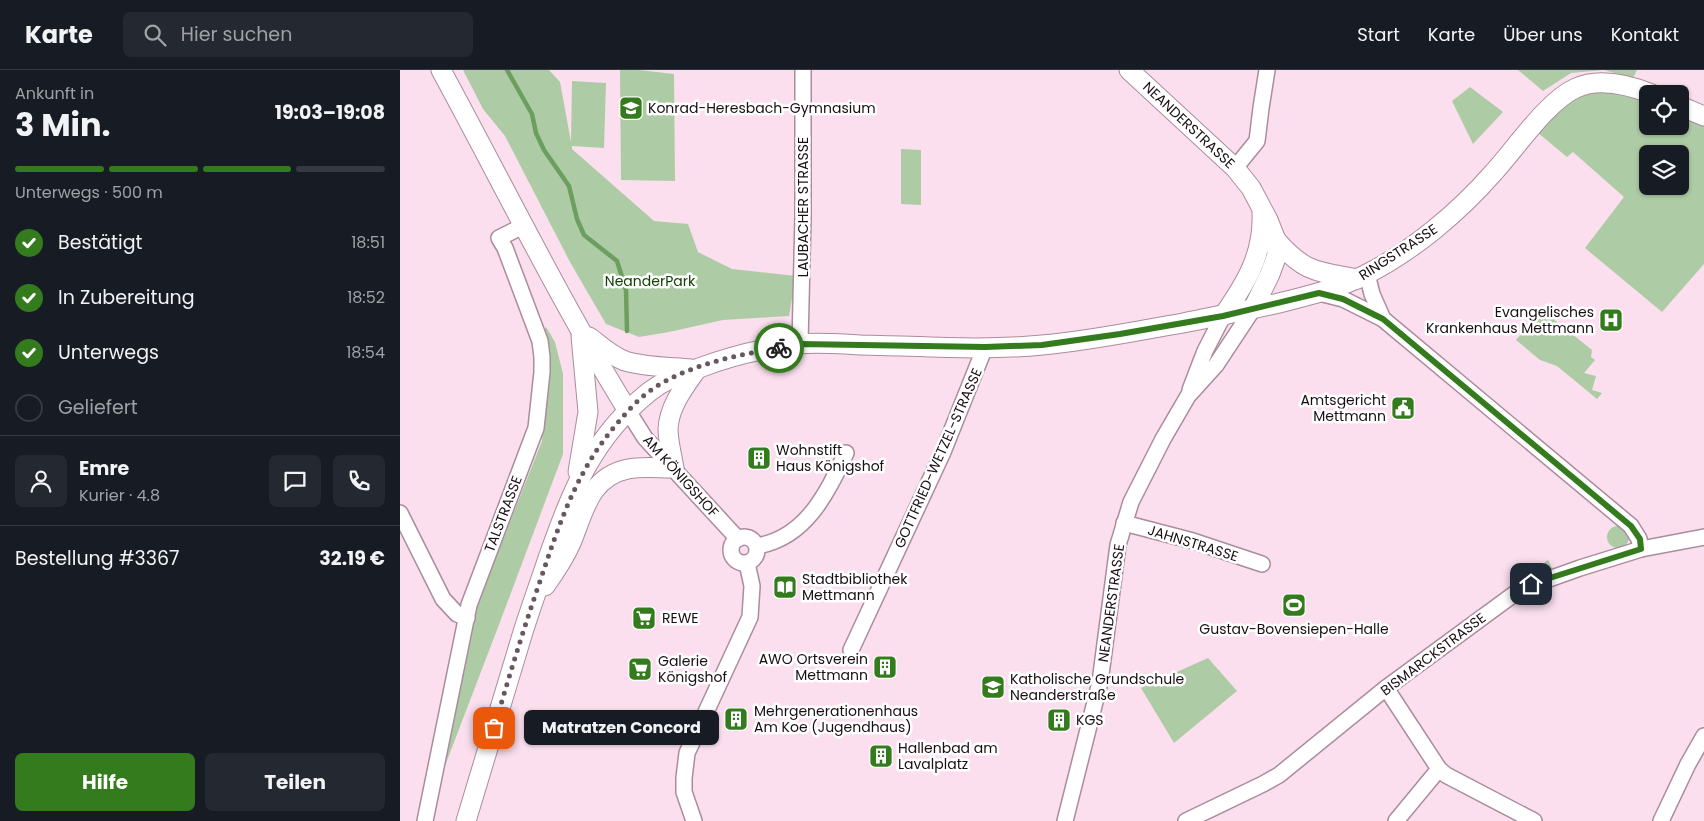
<!DOCTYPE html>
<html lang="de">
<head>
<meta charset="utf-8">
<style>
  body { margin:0; font-family:Poppins,sans-serif; background:#242831; color:#f1f3f6; height:100vh; display:flex; flex-direction:column; font-size:19px; white-space:nowrap }
  * { box-sizing:border-box; margin:0 }
  p { font-size:16px; color:#9ea1a6 }
  .icon { flex:none; width:28px; height:28px; fill:none; stroke:currentColor; stroke-width:2; stroke-linecap:round; stroke-linejoin:round }
  .map { position:relative; flex:1; overflow:hidden }
  .drawer { display:flex; flex-direction:column; background:#171b24; width:400px }
  .drawer>* { flex:none }
  .fabs { position:absolute; left:1239px; top:15px; display:grid; gap:10px }
  .fabs a { display:grid; place-items:center; width:50px; height:50px; border-radius:8px; background:#171b24; box-shadow:0 1px 4px #0004; font-size:25px }
  .pin { position:absolute; display:grid; place-items:center; width:42px; height:42px; color:#fff; margin:-21px; border-radius:10px; box-shadow:0 2px 8px #0006 }
  .courier { position:absolute; display:grid; place-items:center; width:50px; height:50px; margin:-25px; border:4px solid #347b1e; border-radius:50%; background:#fff; color:#222; box-shadow:0 1px 6px #0007 }
  .bubble { position:absolute; height:35px; border-radius:8px; background:#171b24; box-shadow:0 1px 4px #0004; font-size:16px; font-weight:700; line-height:35px; text-align:center }
  .overview em { font-style:normal; font-weight:700 }
  .overview div { display:flex; flex-direction:column-reverse }
  .overview { display:flex; align-items:center; justify-content:space-between; height:85px; padding:0 15px }
  h1 { font-size:32px; font-weight:700; line-height:38px }
  .bar { display:grid; grid-template-columns:repeat(4,1fr); gap:8px 5px; align-content:center; height:60px; padding:0 15px }
  .bar i { height:6px; border-radius:4px; background:#363941 }
  .bar .active { background:#347b1e }
  .bar p { grid-column:span 4 }
  .line { display:flex; align-items:center; gap:12px; padding:0 15px; border-top:1px solid #363941 }
  .line div { flex:1 }
  .round { display:grid; place-items:center; flex:none; width:52px; height:52px; border-radius:8px; background:#242831 }
  ol { padding:0 15px; list-style:none }
  li { display:flex; align-items:center; gap:15px; height:55px }
  li p { margin-inline-start:auto }
  li .icon { padding:5px; border-radius:50%; background:#347b1e; color:#fff; stroke-width:4 }
  li:last-child { color:#9ea1a6 }
  li i { width:28px; height:28px; border:2px solid #363941; border-radius:50% }
  .button { display:flex; gap:10px; margin-top:auto; padding:10px 15px }
  .button a { flex:1; height:58px; border-radius:8px; background:#347b1e; color:#fff; font-size:20px; font-weight:700; line-height:58px; text-align:center }
  .button a+a { background:#242831; color:#f1f3f6 }
  header { display:flex; align-items:center; gap:30px; box-sizing:border-box; height:70px; padding:0 25px; background:#171b24; border-bottom:1px solid #363941 }
  header strong { font-size:24px }
  nav { display:flex; gap:28px; margin-inline-start:auto; font-size:18px }
  .search { width:350px; height:45px; background:#242831; display:flex; align-items:center; gap:12px; box-sizing:border-box; padding:0 18px; border-radius:8px; color:#9ea1a6; font-size:19px }
  main { display:flex; flex:1; min-height:0 }
  .map>svg:first-child { display:block }
  .green { fill:#adcca5; fill-rule:evenodd }
  .lines { fill:none; stroke-linecap:round; stroke-linejoin:round }
  .stream { stroke:#6c9e60; stroke-width:4.5 }
  .minor-casing { stroke:#ab8c9d; stroke-width:18 }
  .tertiary-casing { stroke:#ab8c9d; stroke-width:21 }
  .minor { stroke:#fff; stroke-width:15 }
  .tertiary { stroke:#fff; stroke-width:19 }
  .done { stroke:#685760; stroke-width:5; stroke-dasharray:0 9 }
  .route { stroke:#347b1e; stroke-width:6 }
  .labels { text-anchor:middle; dominant-baseline:central; stroke-width:5; stroke-linejoin:round; paint-order:stroke }
  .poi-label { font-size:14px; fill:#190e14; stroke:#fff; text-anchor:start }
  .street-label { font-size:14px; fill:#190e14; stroke:#fff }
  .park-label { font-size:14px; fill:#104200; stroke:#fff }
</style>
</head>
<body>
<header>
<strong>Karte</strong>
<div class="search"><svg class="icon" aria-label="search" viewBox="0 0 24 24"><circle cx="10" cy="10" r="6"/><path d="M15 15l6 6"/></svg>Hier suchen</div>
<nav><a>Start</a><a>Karte</a><a>Über uns</a><a>Kontakt</a></nav>
</header>
<main>
<section class="drawer">
<div class="overview"><div><h1>3 Min.</h1><p>Ankunft in</p></div><em>19:03–19:08</em></div>
<div class="bar"><i class="active"></i><i class="active"></i><i class="active"></i><i></i><p>Unterwegs · 500 m</p></div>
<ol>
<li><svg class="icon" aria-label="check" viewBox="0 0 24 24"><path d="M5 12l5 5 9-10"/></svg>Bestätigt<p>18:51</p></li>
<li><svg class="icon" aria-label="check" viewBox="0 0 24 24"><path d="M5 12l5 5 9-10"/></svg>In Zubereitung<p>18:52</p></li>
<li><svg class="icon" aria-label="check" viewBox="0 0 24 24"><path d="M5 12l5 5 9-10"/></svg>Unterwegs<p>18:54</p></li>
<li><i></i>Geliefert</li>
</ol>
<div class="line" style="height:90px"><a class="round"><svg class="icon" aria-label="person" viewBox="0 0 24 24"><circle cx="12" cy="8" r="4"/><path d="M4 21q1-7 8-7t8 7"/></svg></a><div><b>Emre</b><p>Kurier · 4.8</p></div><a class="round"><svg class="icon" aria-label="chat" viewBox="0 0 24 24"><path d="M4 5h16v11H9l-5 4z"/></svg></a><a class="round"><svg class="icon" aria-label="phone" viewBox="0 0 24 24"><path d="M5 4h4l2 5-3 2q2 4 5 5l2-3 5 2v4C11 20 4 13 5 4z"/></svg></a></div>
<div class="line" style="height:65px"><div>Bestellung #3367</div><b>32.19 €</b></div>
<div class="button"><a>Hilfe</a><a>Teilen</a></div>
</section>
<div class="map">
<svg width="1304" height="751" viewBox="0 0 1304 751">
  <rect width="100%" height="100%" fill="#fbdfee"/>
  <g class="green">
    <polygon points="63,0 149,0 160,12 171,72 172,11 206,13 204,78 172,76 172,79 254,151 288,154 298,182 332,199 396,206 389,246 323,250 269,262 239,267 206,254 170,192 105,66 83,39"/>
    <polygon points="220,0 239,0 274,4 275,111 221,110"/>
    <polygon points="1118,0 1237,0 1233,8 1204,0 1171,3 1143,21"/>
    <polygon points="1070,17 1103,42 1073,74 1052,31"/>
    <path d="M1209,20L1247,30L1248,56H1280V45L1304,56V194L1262,242L1185,178L1224,127L1173,82L1167,87L1137,62L1176,25ZM1248,84H1280V116H1248Z"/>
    <polygon points="501,79 521,80 521,135 501,134"/>
    <polygon points="1142,240 1192,280 1191,287 1195,290 1184,303 1196,306 1192,320 1202,323 1197,329 1157,296 1140,290 1116,270"/>
    <polygon points="146,257 155,272 163,304 163,384 100,552 43,701 74,543 142,371 148,303 143,262"/>
    <circle cx="1218" cy="467" r="11"/>
    <polygon points="1148,490 1153,500 1122,512 1123,508"/>
    <polygon points="808,588 837,621 774,673 741,618"/>
  </g>
  <g class="lines">
    <polyline class="stream" points="107,0 132,44 136,63 144,80 169,116 177,149 184,165 217,191 226,220 227,261"/>
    <g class="minor-casing">
      <g id="minor">
        <polyline points="835,98 857,71 861,38 867,0"/>
        <polyline points="967,204 972,224 983,249"/>
        <polyline points="919,223 943,229 983,249 1231,456 1239,469 1241,479"/>
        <polyline points="400,274 403,146 403,0"/>
        <polyline points="790,320 805,281 823,246"/>
        <polyline points="228,341 245,368 338,469"/>
        <polyline points="0,443 43,529 57,544 67,548"/>
        <polyline points="724,453 793,471 862,494"/>
        <circle cx="344" cy="480" r="13"/>
        <path d="M357,476C406,468 427,423 446,383"/>
        <polyline points="451,580 543,382 585,277"/>
        <polyline points="986,618 1039,699 1046,705 1134,751"/>
        <polyline points="25,751 69,535 136,358 142,302 142,287 140,271 105,178 99,168 123,156"/>
        <polyline points="294,751 284,722 284,708 287,683 350,547 352,516 347,493"/>
        <polyline points="665,751 700,612 718,475 731,432 763,369 788,326 816,295 853,239"/>
        <polyline points="786,751 863,714 879,705 986,618 1121,519 1180,498 1241,479 1304,467"/>
        <polyline points="996,751 1039,699"/>
        <polyline points="1261,751 1288,694 1304,666"/>
      </g>
    </g>
    <g class="tertiary-casing">
      <g id="tertiary">
        <path d="M41,0C103,114 160,231 228,341"/>
        <polyline points="729,0 835,98 851,118 868,150 876,170 877,185 870,204 853,239"/>
        <polyline points="1280,36 1304,46"/>
        <path d="M876,170C905,203 916,201 957,209"/>
        <path d="M823,246C846,213 864,184 862,142"/>
        <path d="M189,267C200,275 211,286 225,291C245,297 269,297 291,299"/>
        <polyline points="178,402 188,342 181,266"/>
        <path d="M145,516C155,502 164,489 171,473C184,442 189,407 228,399C242,396 259,398 274,398C272,386 268,371 268,359C269,336 285,316 297,299"/>
        <path d="M66,751C85,688 104,625 123,562C131,537 140,512 148,488C172,421 192,368 249,322C263,311 282,303 299,298C331,286 364,278 398,274C418,272 440,274 461,275C521,276 583,281 642,275C689,271 736,261 783,253C816,246 850,240 883,232C911,225 939,218 965,205C1013,181 1059,142 1094,102C1116,78 1147,31 1176,18C1200,7 1229,15 1252,24"/>
      </g>
    </g>
    <use href="#minor" class="minor"/>
    <use href="#tertiary" class="tertiary"/>
  </g>
  <g class="lines">
    <path class="done" d="M94,658C108,610 122,564 138,517C159,455 176,399 221,349C230,338 242,326 254,318C291,294 337,285 379,278"/>
    <polyline class="route" points="379,278 400,274 585,277 642,275 720,264 823,246 919,223 943,229 983,249 1231,456 1240,469 1241,479 1131,514"/>
  </g>
  <defs>
    <g id="school-square" transform="scale(1.25)"><rect x="-9" y="-9" width="18" height="18" rx="4" fill="#347b1e" stroke="#fff"/><path d="M0-5L7-2L0 1L-7-2ZM-4 1L0 2.5L4 1V4Q0 6-4 4Z" fill="#fff"/></g>
    <g id="hospital-square" transform="scale(1.25)"><rect x="-9" y="-9" width="18" height="18" rx="4" fill="#347b1e" stroke="#fff"/><path d="M-5-5h3v3.5h4V-5h3V5h-3V1.5h-4V5h-3Z" fill="#fff"/></g>
    <g id="civic-square" transform="scale(1.25)"><rect x="-9" y="-9" width="18" height="18" rx="4" fill="#347b1e" stroke="#fff"/><path d="M-.6-6.5H3V-4.5H.6V-3L4-1V1h2V6H-6V1h2V-1L-.6-3ZM-1.2 2.5V6h2.4V2.5Z" fill="#fff"/></g>
    <g id="building-square" transform="scale(1.25)"><rect x="-9" y="-9" width="18" height="18" rx="4" fill="#347b1e" stroke="#fff"/><path d="M-4-6H4V6H1V3H-1V6H-4ZM-2.5-4.3h1.7v1.8h-1.7ZM.8-4.3h1.7v1.8H.8ZM-2.5-1h1.7V.8h-1.7ZM.8-1h1.7V.8H.8Z" fill="#fff"/></g>
    <g id="library-square" transform="scale(1.25)"><rect x="-9" y="-9" width="18" height="18" rx="4" fill="#347b1e" stroke="#fff"/><path d="M-6-4Q-3-5.5-.7-3.5V5Q-3 3-6 4ZM6-4Q3-5.5 .7-3.5V5Q3 3 6 4Z" fill="#fff"/></g>
    <g id="stadium-square" transform="scale(1.25)"><rect x="-9" y="-9" width="18" height="18" rx="4" fill="#347b1e" stroke="#fff"/><path d="M0-5a6.5 5 0 1 0 0 10a6.5 5 0 1 0 0-10ZM-3.5-1.8h7v3.6h-7Z" fill="#fff"/></g>
    <g id="supermarket-square" transform="scale(1.25)"><rect x="-9" y="-9" width="18" height="18" rx="4" fill="#347b1e" stroke="#fff"/><path d="M-6-5.5h2.5l.6 2H6L4.5 2H-2.5L-4.4-4H-6ZM-1.5 3.2a1.3 1.3 0 1 0 .1 0ZM3 3.2a1.3 1.3 0 1 0 .1 0Z" fill="#fff"/></g>
  </defs>
  <g fill-rule="evenodd">
    <use href="#school-square" x="231" y="38"/>
    <use href="#hospital-square" x="1211" y="250"/>
    <use href="#civic-square" x="1003" y="338"/>
    <use href="#building-square" x="359" y="388"/>
    <use href="#library-square" x="385" y="517"/>
    <use href="#stadium-square" x="894" y="535"/>
    <use href="#supermarket-square" x="244" y="548"/>
    <use href="#building-square" x="485" y="597"/>
    <use href="#supermarket-square" x="240" y="599"/>
    <use href="#school-square" x="593" y="617"/>
    <use href="#building-square" x="336" y="649"/>
    <use href="#building-square" x="659" y="650"/>
    <use href="#building-square" x="481" y="686"/>
  </g>
  <g class="labels">
    <g class="poi-label">
      <text x="248" y="38">Konrad-Heresbach-Gymnasium</text>
      <text x="1194" y="242" text-anchor="end">Evangelisches<tspan x="1194" dy="16">Krankenhaus Mettmann</tspan></text>
      <text x="986" y="330" text-anchor="end">Amtsgericht<tspan x="986" dy="16">Mettmann</tspan></text>
      <text x="376" y="380">Wohnstift<tspan x="376" dy="16">Haus Königshof</tspan></text>
      <text x="402" y="509">Stadtbibliothek<tspan x="402" dy="16">Mettmann</tspan></text>
      <text x="262" y="548">REWE</text>
      <text x="894" y="559" text-anchor="middle">Gustav-Bovensiepen-Halle</text>
      <text x="468" y="589" text-anchor="end">AWO Ortsverein<tspan x="468" dy="16">Mettmann</tspan></text>
      <text x="258" y="591">Galerie<tspan x="258" dy="16">Königshof</tspan></text>
      <text x="610" y="609">Katholische Grundschule<tspan x="610" dy="16">Neanderstraße</tspan></text>
      <text x="354" y="641">Mehrgenerationenhaus<tspan x="354" dy="16">Am Koe (Jugendhaus)</tspan></text>
      <text x="676" y="650">KGS</text>
      <text x="498" y="678">Hallenbad am<tspan x="498" dy="16">Lavalplatz</tspan></text>
    </g>
    <g class="street-label">
      <text transform="translate(789 55) rotate(43)">NEANDERSTRASSE</text>
      <text transform="translate(403 137) rotate(-90)">LAUBACHER STRASSE</text>
      <text transform="translate(998 182) rotate(-33)">RINGSTRASSE</text>
      <text transform="translate(538 388) rotate(-66)">GOTTFRIED-WETZEL-STRASSE</text>
      <text transform="translate(281 406) rotate(48)">AM KÖNIGSHOF</text>
      <text transform="translate(103 444) rotate(-69)">TALSTRASSE</text>
      <text transform="translate(793 473) rotate(17)">JAHNSTRASSE</text>
      <text transform="translate(711 533) rotate(-82)">NEANDERSTRASSE</text>
      <text transform="translate(1033 584) rotate(-37)">BISMARCKSTRASSE</text>
    </g>
    <g class="park-label">
      <text x="250" y="211">NeanderPark</text>
    </g>
  </g>
</svg>
<div class="fabs">
<a><svg class="icon" aria-label="locate" viewBox="0 0 24 24"><circle cx="12" cy="12" r="6"/><path d="M12 2v4M12 18v4M2 12h4M18 12h4"/></svg></a>
<a><svg class="icon" aria-label="layers" viewBox="0 0 24 24"><path d="M12 4l9 5-9 5-9-5zM3 14l9 5 9-5"/></svg></a>
</div>
<div class="pin" style="left:94px;top:658px;background:#ea580c"><svg class="icon" aria-label="bag" viewBox="0 0 24 24"><path d="M5 8h14l-1 12H6zM9 8a3 3 0 0 1 6 0"/></svg></div>
<div class="pin" style="left:1131px;top:514px;background:#1f2937"><svg class="icon" aria-label="home" viewBox="0 0 24 24"><path d="M3 11l9-7 9 7M6 9v11h12V9"/></svg></div>
<div class="courier" style="left:379px;top:278px"><svg class="icon" aria-label="bike" viewBox="0 0 24 24"><circle cx="6" cy="16" r="4"/><circle cx="18" cy="16" r="4"/><path d="M6 16l4-8h5l3 8M10 8l3 8H6M13 5h3"/></svg></div>
<div class="bubble" style="left:124px;top:640px;width:195px">Matratzen Concord</div>
</div>
</main>
</body>
</html>
